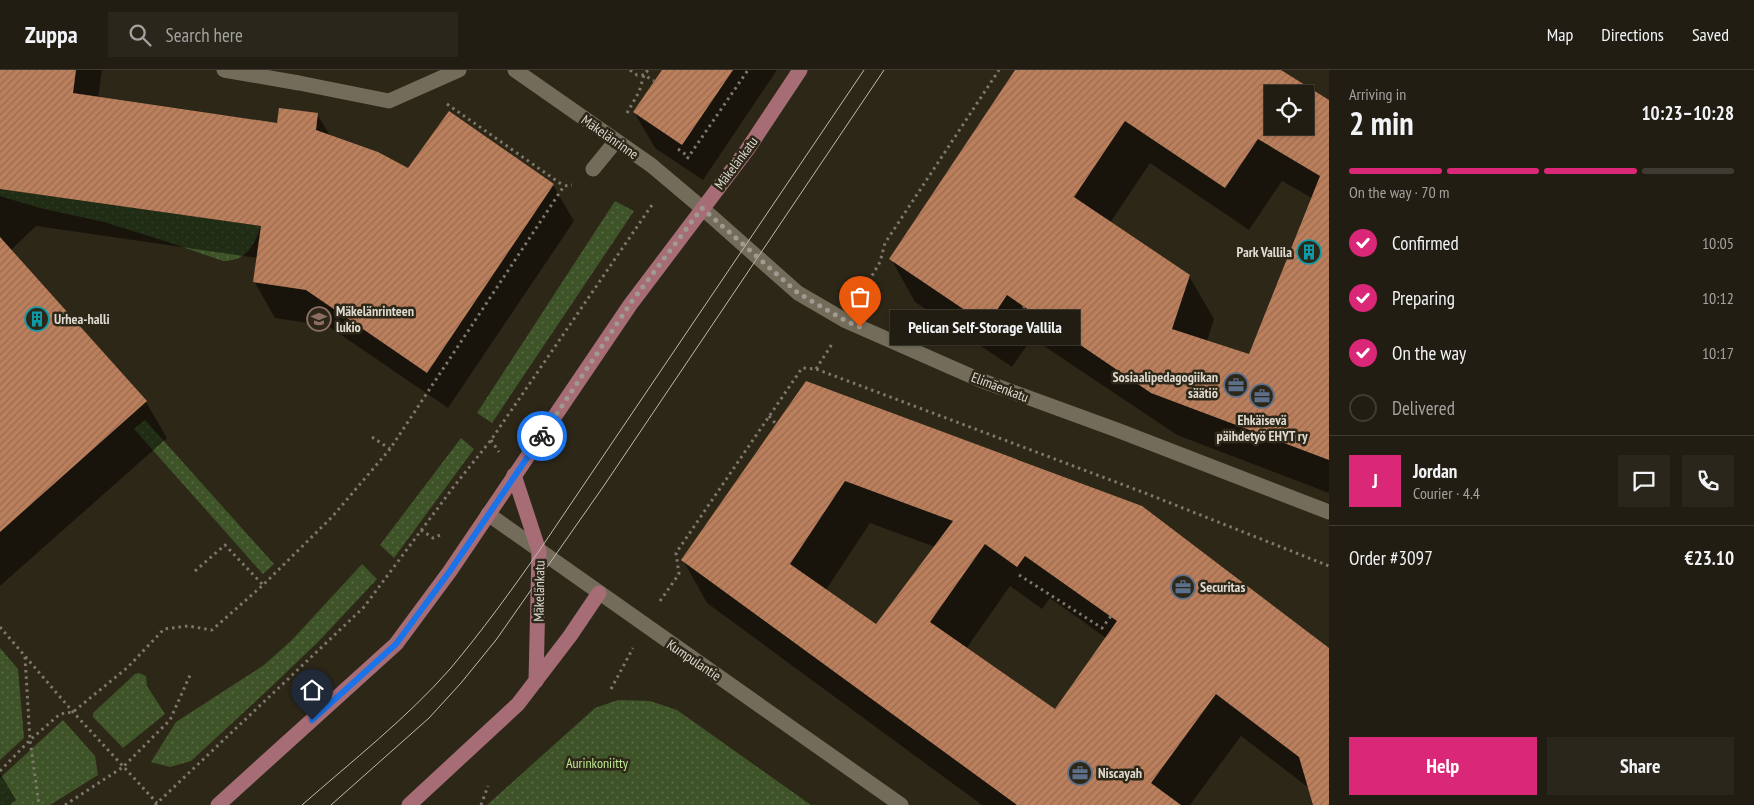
<!DOCTYPE html>
<html lang="en">
<head>
<meta charset="utf-8">
<style>
  body { margin:0; font-family:"PT Sans Narrow",sans-serif; background:#2a261b; color:#f1f3f6; height:100vh; display:flex; flex-direction:column; font-size:19px; white-space:nowrap }
  * { box-sizing:border-box; margin:0 }
  p { font-size:16px; color:#a2a29f }
  .icon { flex:none; width:28px; height:28px; fill:none; stroke:currentColor; stroke-width:2; stroke-linecap:round; stroke-linejoin:round }
  .map { position:relative; flex:1; overflow:hidden }
  .drawer { display:flex; flex-direction:column; background:#221d12; width:425px }
  .drawer>* { flex:none }
  .fabs { position:absolute; left:1264px; top:15px; display:grid; gap:10px }
  .fabs a { display:grid; place-items:center; width:50px; height:50px; border-radius:0px; background:#221d12; box-shadow:0 1px 4px #0004,0 0 0 1px #3f3b32; font-size:25px }
  .pin { position:absolute; display:grid; place-items:center; width:42px; height:42px; color:#fff; margin:-51px -21px; border-radius:50% 50% 50% 0; rotate:-45deg; box-shadow:0 0 5px #0007 }
  .pin .icon { rotate:45deg }
  .courier { position:absolute; display:grid; place-items:center; width:50px; height:50px; margin:-25px; border:4px solid #1a73e8; border-radius:50%; background:#fff; color:#222; box-shadow:0 1px 6px #0007 }
  .bubble { position:absolute; height:35px; border-radius:0px; background:#221d12; box-shadow:0 1px 4px #0004,0 0 0 1px #3f3b32; font-size:16px; font-weight:800; line-height:35px; text-align:center }
  .overview em { font-style:normal; font-weight:800 }
  .overview div { display:flex; flex-direction:column-reverse }
  .overview { display:flex; align-items:center; justify-content:space-between; height:85px; padding:0 20px }
  h1 { font-size:32px; font-weight:800; line-height:38px }
  .bar { display:grid; grid-template-columns:repeat(4,1fr); gap:8px 5px; align-content:center; height:60px; padding:0 20px }
  .bar i { height:6px; border-radius:4px; background:#3f3b32 }
  .bar .selected { background:#db2777 }
  .bar p { grid-column:span 4 }
  .line { display:flex; align-items:center; gap:12px; padding:0 20px; border-top:1px solid #3f3b32 }
  .line div { flex:1 }
  .round { display:grid; place-items:center; flex:none; width:52px; height:52px; border-radius:0px; background:#2a261b }
  ol { padding:0 20px; list-style:none }
  li { display:flex; align-items:center; gap:15px; height:55px }
  li p { margin-inline-start:auto }
  li .icon { padding:5px; border-radius:50%; background:#db2777; color:#fff; stroke-width:4 }
  li:last-child { color:#a2a29f }
  li i { width:28px; height:28px; border:2px solid #3f3b32; border-radius:50% }
  .action { display:flex; gap:10px; margin-top:auto; padding:10px 20px }
  .action a { flex:1; height:58px; border-radius:0px; background:#db2777; color:#fff; font-size:20px; font-weight:800; line-height:58px; text-align:center }
  .action a+a { background:#2a261b; color:#f1f3f6 }
  header { display:flex; align-items:center; gap:30px; box-sizing:border-box; height:70px; padding:0 25px; background:#221d12; border-bottom:1px solid #3f3b32 }
  header strong { font-size:24px }
  nav { display:flex; gap:28px; margin-inline-start:auto; font-size:18px }
  .search { width:350px; height:45px; background:#2a261b; display:flex; align-items:center; gap:12px; box-sizing:border-box; padding:0 18px; border-radius:0px; color:#a2a29f; font-size:19px }
  main { display:flex; flex:1; min-height:0 }
  .map>svg:first-child { display:block }
  .green { fill:url(#green-dots) }
  .shadow { fill:#0007; fill-rule:evenodd }
  .building { fill:url(#building-hatch); fill-rule:evenodd }
  .lines { fill:none; stroke-linecap:round; stroke-linejoin:round }
  .path { stroke:#7d786b; stroke-width:3; stroke-dasharray:2.5 4; stroke-linecap:butt }
  .service { stroke:#736c5b; stroke-width:15 }
  .minor { stroke:#736c5b; stroke-width:15 }
  .tertiary { stroke:#736c5b; stroke-width:15 }
  .secondary { stroke:#736c5b; stroke-width:15 }
  .primary { stroke:#a76d77; stroke-width:15 }
  .tram { stroke:#bebaaf; stroke-width:1 }
  .done { stroke:#a09b90; stroke-width:5; stroke-dasharray:0 9 }
  .route { stroke:#1a73e8; stroke-width:6 }
  .labels { text-anchor:middle; dominant-baseline:central; stroke-width:5; stroke-linejoin:round; paint-order:stroke }
  .street-label { font-size:14px; fill:#dedad0; stroke:#2d2718 }
  .poi-label { font-size:14px; font-weight:bold; fill:#dedad0; stroke:#2d2718; text-anchor:start }
  .park-label { font-size:14px; fill:#bee892; stroke:#2d2718 }
</style>
</head>
<body>
<header>
<strong>Zuppa</strong>
<div class="search"><svg class="icon" aria-label="search" viewBox="0 0 24 24"><circle cx="10" cy="10" r="6"/><path d="M15 15l6 6"/></svg>Search here</div>
<nav><a>Map</a><a>Directions</a><a>Saved</a></nav>
</header>
<main>
<div class="map">
<svg width="1329" height="735" viewBox="0 0 1329 735">
  <defs>
    <pattern id="green-dots" width="8" height="8" patternUnits="userSpaceOnUse" patternTransform="scale(1.25)"><rect width="8" height="8" fill="#3e5327"/><path d="M2 2h.1M6 6h.1" fill="none" stroke="#596b45" stroke-width="1.8" stroke-linecap="round"/></pattern>
    <pattern id="building-hatch" width="6" height="6" patternUnits="userSpaceOnUse" patternTransform="scale(1.25)"><rect width="6" height="6" fill="#bc7f5c"/><path d="M-1 1l2-2M0 6l6-6M5 7l2-2" fill="none" stroke="#986c53"/></pattern>
  </defs>
  <rect width="100%" height="100%" fill="#2d2718"/>
  <g class="green">
    <path d="M0,119L261,156C254,176 246,191 223,191L171,173L104,152L40,138L0,126Z"/>
    <polygon points="615,131 634,141 492,353 477,343"/>
    <polygon points="145,350 274,494 263,504 134,359"/>
    <polygon points="461,368 474,379 394,488 380,475"/>
    <polygon points="362,494 377,509 319,571 270,618 191,691 170,697 151,692 176,652 264,595 292,570"/>
    <polygon points="0,578 18,599 24,668 0,690"/>
    <polygon points="139,603 146,606 147,616 165,644 123,678 93,647 93,643 135,604"/>
    <polygon points="618,630 650,631 677,640 811,735 487,735 595,638"/>
    <polygon points="63,650 95,686 98,705 50,735 0,735 0,708"/>
  </g>
  <g class="shadow">
    <polygon points="0,0 102,0 98,28 278,54 317,44 331,67 409,100 553,115 574,151 448,338 328,256 275,248 254,211 257,188 36,156 11,180 146,332 167,368 0,516"/>
    <polygon points="663,0 777,0 703,110 655,78 634,42"/>
    <path d="M1017,0H1279L1329,32V423L1177,365L1032,268L1012,297L915,232L891,189ZM1272,24H1305V56H1272ZM1150,93L1249,160L1282,111L1312,128L1250,286L1207,271L1214,249L1189,206L1110,153Z"/>
    <path d="M806,313L1329,580V735H1315L1309,718L1241,666L1190,735H982L707,533L683,490ZM870,453L935,477L876,556L826,520ZM1010,516L1042,539L1050,528L1106,568L1056,641L966,579Z"/>
    <polygon points="0,703 16,730 10,735 0,735"/>
  </g>
  <g class="building">
    <polygon points="0,0 76,0 73,23 277,53 279,38 318,43 316,60 378,82 408,98 449,41 554,114 427,303 306,220 253,212 261,156 0,119"/>
    <polygon points="662,0 733,0 682,75 633,42"/>
    <path d="M1015,0H1281L1329,30V390L1151,323L1007,225L987,255L889,189ZM1272,24H1305V56H1272ZM1125,51L1225,118L1258,69L1320,106L1249,284L1172,259L1190,205L1074,127Z"/>
    <polygon points="0,167 147,331 0,462"/>
    <path d="M806,311L1142,436L1329,578V735H1313L1299,687L1216,624L1151,713L1181,735H1017L681,490ZM845,411L953,451L876,554L790,494ZM985,474L1017,497L1025,486L1117,551L1055,639L930,552Z"/>
  </g>
  <g class="lines">
    <g class="path">
      <polyline points="630,0 637,5 644,5 654,11"/>
      <polyline points="447,34 564,116"/>
      <polyline points="627,43 639,22 644,5 648,0"/>
      <polyline points="678,79 689,87"/>
      <polyline points="687,89 748,0"/>
      <polyline points="859,228 880,192 885,173 999,0"/>
      <polyline points="1001,270 1024,237"/>
      <polyline points="816,299 832,274"/>
      <polyline points="769,346 776,354"/>
      <polyline points="372,367 390,379"/>
      <polyline points="491,370 499,382"/>
      <polyline points="421,460 433,468 440,465"/>
      <polyline points="195,501 225,475 263,515"/>
      <polyline points="1019,505 1102,558 1111,546"/>
      <polyline points="660,531 679,504 676,483 802,298 816,299 1145,423 1329,496"/>
      <polyline points="0,557 73,642 157,733"/>
      <polyline points="25,587 30,670 39,735"/>
      <polyline points="611,619 633,578"/>
      <polyline points="0,701 30,670 60,644 73,642 128,597 164,559 188,556 212,560 263,515 332,447 390,379 564,116 572,115"/>
      <polyline points="65,735 123,697 170,650 191,603"/>
      <polyline points="155,735 364,537 455,415 491,370 654,132"/>
      <polyline points="481,735 488,716"/>
    </g>
    <g class="service">
      <polyline points="224,0 299,13 389,31 459,0"/>
      <polyline points="593,99 616,71"/>
    </g>
    <polyline class="minor" points="515,0 651,95 702,138"/>
    <polyline class="tertiary" points="702,138 798,223 846,251 980,310 1117,360 1329,442"/>
    <polyline class="secondary" points="488,444 901,735"/>
    <g class="primary">
      <polyline points="514,405 539,481 536,611"/>
      <polyline points="218,735 396,574 450,501 630,235 747,80 800,0"/>
      <polyline points="409,735 518,634 570,566 599,523"/>
    </g>
    <g class="tram">
      <path d="M302,735C352,691 407,648 450,599C482,561 511,521 539,481L864,0"/>
      <polyline points="331,735 429,648 461,613 496,570 603,417 884,0"/>
    </g>
  </g>
  <g class="lines">
    <polyline class="done" points="542,366 630,234 702,138 798,223 846,251 860,257"/>
    <polyline class="route" points="312,650 396,574 450,501 542,366"/>
  </g>
  <defs>
    <g id="building-ring" transform="scale(1.25)"><circle r="9.5" fill="#2d2718" stroke="#0f9aa8" stroke-width="1.5"/><path d="M-4-6H4V6H1V3H-1V6H-4ZM-2.5-4.3h1.7v1.8h-1.7ZM.8-4.3h1.7v1.8H.8ZM-2.5-1h1.7V.8h-1.7ZM.8-1h1.7V.8H.8Z" fill="#0f9aa8"/></g>
    <g id="school-ring" transform="scale(1.25)"><circle r="9.5" fill="#2d2718" stroke="#8d6e63" stroke-width="1.5"/><path d="M0-5L7-2L0 1L-7-2ZM-4 1L0 2.5L4 1V4Q0 6-4 4Z" fill="#8d6e63"/></g>
    <g id="office-ring" transform="scale(1.25)"><circle r="9.5" fill="#2d2718" stroke="#5c6f8a" stroke-width="1.5"/><path d="M-6-3h4V-5.5h4V-3h4V5H-6ZM-1-4.5V-3h2v-1.5ZM-6 0V1H6V0Z" fill="#5c6f8a"/></g>
  </defs>
  <g fill-rule="evenodd">
    <use href="#building-ring" x="1309" y="182"/>
    <use href="#building-ring" x="37" y="249"/>
    <use href="#school-ring" x="319" y="249"/>
    <use href="#office-ring" x="1236" y="315"/>
    <use href="#office-ring" x="1262" y="326"/>
    <use href="#office-ring" x="1183" y="517"/>
    <use href="#office-ring" x="1080" y="703"/>
  </g>
  <g class="labels">
    <g class="street-label">
      <text transform="translate(610 67) rotate(35)">Mäkelänrinne</text>
      <text transform="translate(736 93) rotate(-53)">Mäkelänkatu</text>
      <text transform="translate(1000 317) rotate(21)">Elimäenkatu</text>
      <text transform="translate(539 521) rotate(-89)">Mäkelänkatu</text>
      <text transform="translate(694 590) rotate(34)">Kumpulantie</text>
    </g>
    <g class="poi-label">
      <text x="1292" y="182" text-anchor="end">Park Vallila</text>
      <text x="336" y="241">Mäkelänrinteen<tspan x="336" dy="16">lukio</tspan></text>
      <text x="54" y="249">Urhea-halli</text>
      <text x="1218" y="307" text-anchor="end">Sosiaalipedagogiikan<tspan x="1218" dy="16">säätiö</tspan></text>
      <text x="1262" y="350" text-anchor="middle">Ehkäisevä<tspan x="1262" dy="16">päihdetyö EHYT ry</tspan></text>
      <text x="1200" y="517">Securitas</text>
      <text x="1098" y="703">Niscayah</text>
    </g>
    <g class="park-label">
      <text x="597" y="693">Aurinkoniitty</text>
    </g>
  </g>
</svg>
<div class="fabs">
<a><svg class="icon" aria-label="locate" viewBox="0 0 24 24"><circle cx="12" cy="12" r="6"/><path d="M12 2v4M12 18v4M2 12h4M18 12h4"/></svg></a>
</div>
<div class="pin" style="left:860px;top:257px;background:#ea580c"><svg class="icon" aria-label="bag" viewBox="0 0 24 24"><path d="M5 8h14l-1 12H6zM9 8a3 3 0 0 1 6 0"/></svg></div>
<div class="pin" style="left:312px;top:650px;background:#1f2937"><svg class="icon" aria-label="home" viewBox="0 0 24 24"><path d="M3 11l9-7 9 7M6 9v11h12V9"/></svg></div>
<div class="courier" style="left:542px;top:366px"><svg class="icon" aria-label="bike" viewBox="0 0 24 24"><circle cx="6" cy="16" r="4"/><circle cx="18" cy="16" r="4"/><path d="M6 16l4-8h5l3 8M10 8l3 8H6M13 5h3"/></svg></div>
<div class="bubble" style="left:890px;top:240px;width:190px">Pelican Self-Storage Vallila</div>
</div>
<section class="drawer">
<div class="overview"><div><h1>2 min</h1><p>Arriving in</p></div><em>10:23–10:28</em></div>
<div class="bar"><i class="selected"></i><i class="selected"></i><i class="selected"></i><i></i><p>On the way · 70 m</p></div>
<ol>
<li><svg class="icon" aria-label="check" viewBox="0 0 24 24"><path d="M5 12l5 5 9-10"/></svg>Confirmed<p>10:05</p></li>
<li><svg class="icon" aria-label="check" viewBox="0 0 24 24"><path d="M5 12l5 5 9-10"/></svg>Preparing<p>10:12</p></li>
<li><svg class="icon" aria-label="check" viewBox="0 0 24 24"><path d="M5 12l5 5 9-10"/></svg>On the way<p>10:17</p></li>
<li><i></i>Delivered</li>
</ol>
<div class="line" style="height:90px"><b class="round" style="background:#db2777;color:#fff">J</b><div><b>Jordan</b><p>Courier · 4.4</p></div><a class="round"><svg class="icon" aria-label="chat" viewBox="0 0 24 24"><path d="M4 5h16v11H9l-5 4z"/></svg></a><a class="round"><svg class="icon" aria-label="phone" viewBox="0 0 24 24"><path d="M5 4h4l2 5-3 2q2 4 5 5l2-3 5 2v4C11 20 4 13 5 4z"/></svg></a></div>
<div class="line" style="height:65px"><div>Order #3097</div><b>€23.10</b></div>
<div class="action"><a>Help</a><a>Share</a></div>
</section>
</main>
</body>
</html>
